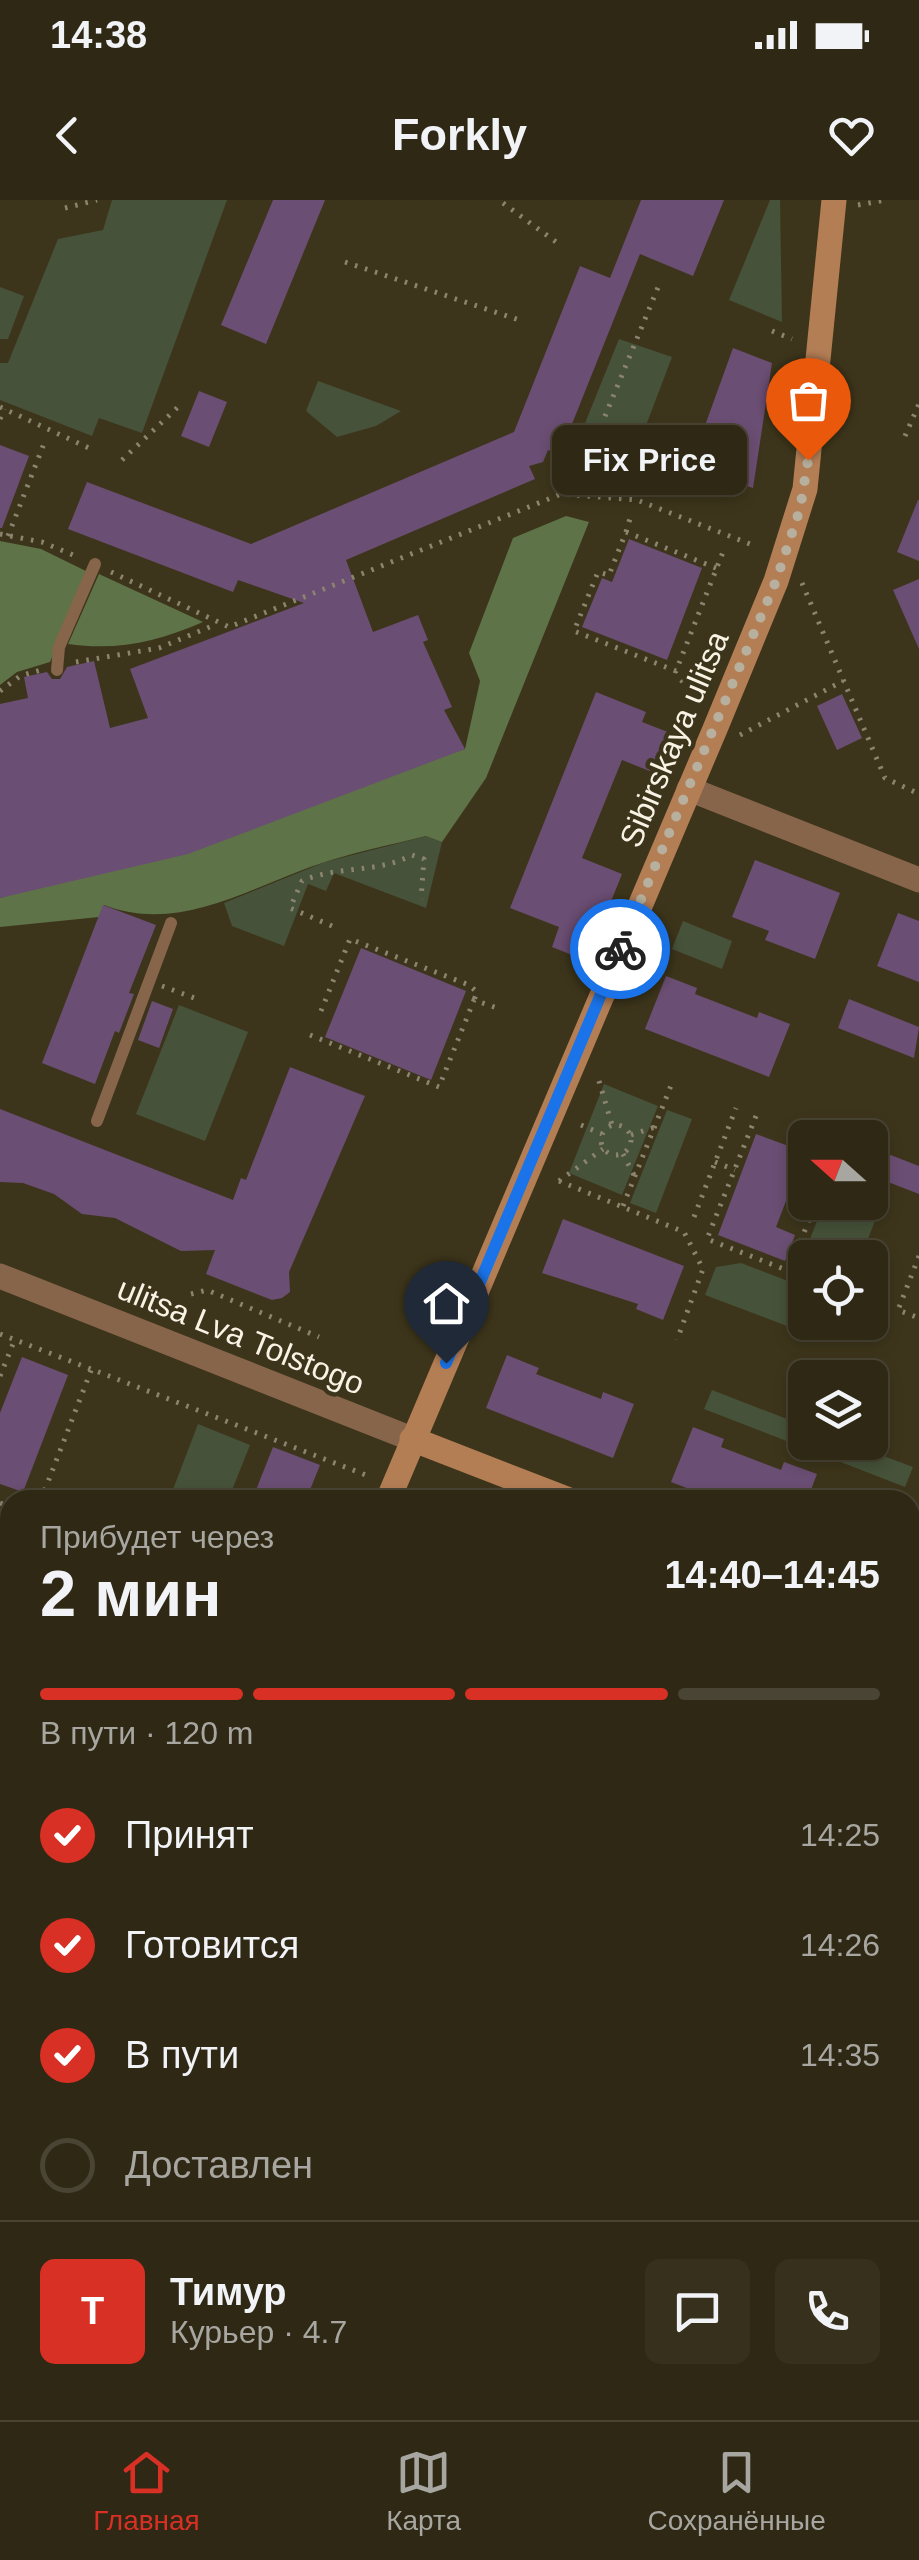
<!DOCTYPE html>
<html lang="ru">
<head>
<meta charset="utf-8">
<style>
  body { margin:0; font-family:Helvetica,sans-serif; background:#36301d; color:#f1f3f6; height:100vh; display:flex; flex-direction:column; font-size:38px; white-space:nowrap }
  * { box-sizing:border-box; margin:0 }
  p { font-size:32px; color:#a7a6a0 }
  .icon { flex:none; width:55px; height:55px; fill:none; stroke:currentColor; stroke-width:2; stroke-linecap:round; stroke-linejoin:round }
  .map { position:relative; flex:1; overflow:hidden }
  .side { position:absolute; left:0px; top:1290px; width:920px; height:930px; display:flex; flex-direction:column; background:#2e2814; border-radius:30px 30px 0 0; box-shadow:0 5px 15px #0003,0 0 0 2px #494434 }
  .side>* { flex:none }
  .needle { width:65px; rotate:291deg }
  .buttons { position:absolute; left:788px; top:920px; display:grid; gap:20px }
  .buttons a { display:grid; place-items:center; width:100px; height:100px; border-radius:15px; background:#2e2814; box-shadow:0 5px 15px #0003,0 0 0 2px #494434; font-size:50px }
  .pin { position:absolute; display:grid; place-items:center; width:85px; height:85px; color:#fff; margin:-102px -42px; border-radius:50% 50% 50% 0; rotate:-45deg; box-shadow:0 0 10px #0007 }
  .pin .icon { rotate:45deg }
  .courier { position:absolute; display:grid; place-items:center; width:100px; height:100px; margin:-50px; border:8px solid #1a73e8; border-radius:50%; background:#fff; color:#222; box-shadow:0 2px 12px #0007 }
  .bubble { position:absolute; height:70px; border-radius:15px; background:#2e2814; box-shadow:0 5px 15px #0003,0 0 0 2px #494434; font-size:32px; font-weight:600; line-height:70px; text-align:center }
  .head em { font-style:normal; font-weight:600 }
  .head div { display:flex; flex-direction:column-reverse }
  .head { display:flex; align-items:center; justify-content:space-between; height:170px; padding:0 40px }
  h1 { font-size:65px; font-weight:600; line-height:75px }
  .bar { display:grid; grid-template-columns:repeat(4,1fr); gap:15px 10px; align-content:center; height:120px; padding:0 40px }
  .bar i { height:12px; border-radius:8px; background:#494434 }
  .bar .active { background:#d93025 }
  .bar p { grid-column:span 4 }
  .line { display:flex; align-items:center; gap:25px; padding:0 40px; border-top:2px solid #494434 }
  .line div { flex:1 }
  .round { display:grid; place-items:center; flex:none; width:105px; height:105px; border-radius:15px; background:#36301d }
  ol { padding:0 40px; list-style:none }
  li { display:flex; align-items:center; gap:30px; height:110px }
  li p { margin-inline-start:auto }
  li .icon { padding:10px; border-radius:50%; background:#d93025; color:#fff; stroke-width:4 }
  li:last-child { color:#a7a6a0 }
  li i { width:55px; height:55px; border:5px solid #494434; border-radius:50% }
  .status { display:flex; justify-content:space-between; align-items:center; height:70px; padding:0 50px; background:#2e2814; direction:ltr }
  .status svg { height:28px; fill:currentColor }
  header { display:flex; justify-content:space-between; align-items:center; height:130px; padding:0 40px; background:#2e2814; font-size:45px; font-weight:600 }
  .menu { display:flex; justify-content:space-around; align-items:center; height:140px; border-top:2px solid #494434; background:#2e2814; font-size:28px; color:#a7a6a0 }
  .menu a { display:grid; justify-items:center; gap:5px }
  .menu .active { color:#d93025 }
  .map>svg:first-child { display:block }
  .green { fill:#465239 }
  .forest { fill:#5e7347 }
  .building { fill:#6b4e73 }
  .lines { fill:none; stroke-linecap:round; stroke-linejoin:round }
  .path { stroke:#8b846f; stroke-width:5; stroke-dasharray:2.5 8; stroke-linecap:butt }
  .service { stroke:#87654b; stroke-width:12 }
  .minor { stroke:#87654b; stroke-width:25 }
  .tertiary { stroke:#87654b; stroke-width:25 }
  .secondary { stroke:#b47e55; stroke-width:25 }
  .done { stroke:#b7b09e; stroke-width:10; stroke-dasharray:0 18 }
  .route { stroke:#1a73e8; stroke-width:12 }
  .labels { text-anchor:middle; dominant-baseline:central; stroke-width:9; stroke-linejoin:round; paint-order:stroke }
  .street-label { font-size:32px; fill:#f8f3e4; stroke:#3d351b }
</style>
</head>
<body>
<div class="status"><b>14:38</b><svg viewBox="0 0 49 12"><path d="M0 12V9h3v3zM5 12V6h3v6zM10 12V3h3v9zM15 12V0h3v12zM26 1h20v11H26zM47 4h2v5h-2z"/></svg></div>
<header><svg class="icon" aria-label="back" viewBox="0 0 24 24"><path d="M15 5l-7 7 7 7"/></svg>Forkly<svg class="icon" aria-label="heart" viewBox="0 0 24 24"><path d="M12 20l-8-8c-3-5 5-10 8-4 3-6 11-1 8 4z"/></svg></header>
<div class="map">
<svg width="919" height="2220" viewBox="0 0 919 2220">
  <rect width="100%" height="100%" fill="#3d351b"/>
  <g class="green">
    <polygon points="112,0 227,0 142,233 99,218 92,236 0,200 0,163 8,163 58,39 103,30"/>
    <polygon points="770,0 780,0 782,122 729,100"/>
    <polygon points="0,87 24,96 8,139 0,139"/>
    <polygon points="619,139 672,157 623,286 560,285"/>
    <polygon points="318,181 401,211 376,226 337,237 306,211"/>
    <polygon points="427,636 442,642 426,708 334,673 326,691 308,684 284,746 232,726 224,703 325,662"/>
    <polygon points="683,721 732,741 722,769 672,749"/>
    <polygon points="179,805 248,832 205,941 136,914"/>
    <polygon points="604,884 658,906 622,995 569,973"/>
    <polygon points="667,910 692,919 656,1013 630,1003"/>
    <polygon points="870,980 888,987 861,1057 805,1058 805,1122 837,1123 829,1142 705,1095 716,1067 741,1063 793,1083 824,1003 870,1002"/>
    <polygon points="712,1190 805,1226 805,1242 849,1243 913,1267 905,1287 704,1209"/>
    <polygon points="198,1224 250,1245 228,1300 169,1300"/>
  </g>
  <g class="forest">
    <path d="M566,316L589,322L486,578L442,642L426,636C394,644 360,651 328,661C254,684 182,735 104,705L99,717L0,727V698L465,549L480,481L469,453L513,338Z"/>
    <polygon points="0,341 41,349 88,372 50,462 17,472 0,485"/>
    <path d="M99,374L203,422C157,442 117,451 68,444Z"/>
    <polygon points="0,1727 10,1731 10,2023 0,2021"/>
  </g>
  <g class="building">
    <polygon points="273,0 325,0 266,144 221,125"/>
    <polygon points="641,0 724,0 693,76 640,54 560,254 548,250 543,262 529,266 535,279 346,360 373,432 418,415 428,440 423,442 452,507 444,510 465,549 188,654 0,698 0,504 28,498 24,477 47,472 52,479 60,479 67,467 94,461 110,528 148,518 130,469 304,403 238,380 233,392 68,329 87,282 251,344 514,232 580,66 610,78"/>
    <polygon points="733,148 772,163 753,288 690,267"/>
    <polygon points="199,191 227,202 209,247 181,236"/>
    <polygon points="0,245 29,256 2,328 0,328"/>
    <polygon points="918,300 919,300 919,361 897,352"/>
    <polygon points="629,339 702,368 667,460 582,427 602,378 612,382"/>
    <polygon points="919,379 919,449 893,390"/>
    <polygon points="596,492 646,512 642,522 678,536 662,576 622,560 582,658 622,674 587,761 552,747 559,727 510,708"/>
    <polygon points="842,494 862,538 837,550 817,506"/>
    <polygon points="755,660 840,693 815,759 765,740 769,731 732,717"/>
    <polygon points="103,705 156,725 129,793 134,794 119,833 115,831 95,884 42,863"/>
    <polygon points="898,713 919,721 919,782 877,766"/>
    <polygon points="361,748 466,791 431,880 325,837"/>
    <polygon points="666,776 697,788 695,794 757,818 759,812 790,824 769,877 645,829"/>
    <polygon points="849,799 919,827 914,858 838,828"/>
    <polygon points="152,801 173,809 159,848 138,840"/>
    <polygon points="290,867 365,896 289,1072 290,1092 282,1098 272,1100 206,1074 215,1050 181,1051 115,1018 82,1014 54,994 23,983 0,982 0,909 233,1000 241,978 246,980"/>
    <polygon points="756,934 805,952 805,979 796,975 776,1027 795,1035 785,1061 718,1035"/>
    <polygon points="870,947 919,966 919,994 870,975"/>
    <polygon points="563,1019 684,1066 663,1120 636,1109 638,1104 542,1073"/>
    <polygon points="507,1155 539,1168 536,1174 601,1199 603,1192 634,1204 613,1258 486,1208"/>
    <polygon points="22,1157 68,1175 23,1292 0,1284 0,1213"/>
    <polygon points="693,1227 724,1239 721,1247 781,1270 784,1262 817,1274 807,1300 718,1300 671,1282"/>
    <polygon points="273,1247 320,1265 306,1300 252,1300"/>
  </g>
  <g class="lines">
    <g class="path">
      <polyline points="503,3 556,42"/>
      <polyline points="858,5 886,0"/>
      <polyline points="65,8 97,0"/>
      <polyline points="345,62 522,121"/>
      <polyline points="772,131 792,139"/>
      <polyline points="0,207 91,249"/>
      <polyline points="0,219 4,209"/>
      <polyline points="905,236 919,204"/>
      <polyline points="122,260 178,207"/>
      <polyline points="582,293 606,294"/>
      <polyline points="573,294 659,85"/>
      <polyline points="626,332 631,315"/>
      <polyline points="0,334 42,342 78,357"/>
      <polyline points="8,336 45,241"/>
      <polyline points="716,368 626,332 609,375 598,372 574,431 676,471 723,352"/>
      <polyline points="111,372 229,427 561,294 637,300 750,344"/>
      <polyline points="802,383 885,578 917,593"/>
      <polyline points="76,462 159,448 217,424"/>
      <polyline points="681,480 700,499"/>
      <polyline points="0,491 20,476 41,470"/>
      <polyline points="740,535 843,481"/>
      <path d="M332,726L290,708L302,681C338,665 376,674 412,655L424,659L421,699"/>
      <polyline points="162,786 197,799"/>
      <polyline points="321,811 350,739 469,785 477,792 474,800"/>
      <polyline points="310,835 439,887 474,800 500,809"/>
      <polyline points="599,881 612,925"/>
      <polyline points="756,916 707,1039 789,1071 816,1002"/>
      <circle cx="616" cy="940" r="15"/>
      <polyline points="581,925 602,934"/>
      <polyline points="631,935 655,927"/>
      <polyline points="623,954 635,977"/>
      <polyline points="715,962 735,970"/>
      <polyline points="559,981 684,1032 703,1069 677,1140"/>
      <polyline points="559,981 603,949"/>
      <polyline points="623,1006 672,883"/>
      <polyline points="694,1017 736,908"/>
      <polyline points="919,1056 898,1110 919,1118"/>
      <polyline points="191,1094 207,1090 319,1137"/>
      <polyline points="0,1134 371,1277"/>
      <polyline points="0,1176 15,1139"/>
      <polyline points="41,1300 92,1168"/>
      <polyline points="0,1303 10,1307"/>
      <polyline points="0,1478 10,1482"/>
      <polyline points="0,1772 10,1774"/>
      <polyline points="910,1806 919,1783"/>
      <polyline points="758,2220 762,2210"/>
    </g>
    <g class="service">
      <polyline points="57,470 59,447 95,364"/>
      <polyline points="97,921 171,723"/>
      <polyline points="412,2220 416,2210"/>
    </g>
    <g class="minor">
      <polyline points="689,589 919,680"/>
      <polyline points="0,1076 412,1239"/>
      <polyline points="0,2047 10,2050"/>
    </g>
    <g class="tertiary">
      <polyline points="910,1691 919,1668"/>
      <polyline points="360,2210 386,2220"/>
      <polyline points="704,2220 708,2210"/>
    </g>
    <g class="secondary">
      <polyline points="412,1239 569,1300"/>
      <polyline points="388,1300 715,529 776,381 805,289 834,0"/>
      <polyline points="910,1429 919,1432"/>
      <polyline points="15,2220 19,2210"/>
    </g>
  </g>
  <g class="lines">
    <polyline class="done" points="620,749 776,381 800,309 808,260"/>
    <polyline class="route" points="446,1163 620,749"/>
  </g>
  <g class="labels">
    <g class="street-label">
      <text transform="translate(674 539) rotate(-67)">Sibirskaya ulitsa</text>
      <text transform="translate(241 1136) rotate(22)">ulitsa Lva Tolstogo</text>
    </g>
  </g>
</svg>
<div class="buttons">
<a><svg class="needle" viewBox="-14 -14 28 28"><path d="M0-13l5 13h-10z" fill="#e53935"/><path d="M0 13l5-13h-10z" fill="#a7a6a0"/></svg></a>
<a><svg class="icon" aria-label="locate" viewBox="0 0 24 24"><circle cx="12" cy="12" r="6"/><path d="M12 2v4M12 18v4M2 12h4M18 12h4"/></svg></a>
<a><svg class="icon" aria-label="layers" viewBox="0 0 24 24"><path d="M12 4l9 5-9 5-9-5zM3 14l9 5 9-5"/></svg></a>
</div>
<div class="pin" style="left:808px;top:260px;background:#ea580c"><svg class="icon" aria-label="bag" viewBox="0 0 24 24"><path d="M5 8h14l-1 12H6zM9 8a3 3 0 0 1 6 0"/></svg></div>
<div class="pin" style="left:446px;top:1163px;background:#1f2937"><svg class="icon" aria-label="home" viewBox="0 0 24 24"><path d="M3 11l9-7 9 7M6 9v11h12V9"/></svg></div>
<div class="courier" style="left:620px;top:749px"><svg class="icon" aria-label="bike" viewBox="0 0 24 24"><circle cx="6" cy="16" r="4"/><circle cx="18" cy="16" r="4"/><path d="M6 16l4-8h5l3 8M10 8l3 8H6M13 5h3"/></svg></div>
<div class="bubble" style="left:552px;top:225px;width:195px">Fix Price</div>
<section class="side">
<div class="head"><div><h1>2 мин</h1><p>Прибудет через</p></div><em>14:40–14:45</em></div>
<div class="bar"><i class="active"></i><i class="active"></i><i class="active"></i><i></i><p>В пути · 120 m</p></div>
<ol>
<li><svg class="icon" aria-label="check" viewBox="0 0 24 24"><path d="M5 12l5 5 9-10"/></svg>Принят<p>14:25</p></li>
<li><svg class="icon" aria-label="check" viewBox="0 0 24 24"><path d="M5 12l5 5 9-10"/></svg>Готовится<p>14:26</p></li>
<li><svg class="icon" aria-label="check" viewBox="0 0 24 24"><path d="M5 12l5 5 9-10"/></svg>В пути<p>14:35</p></li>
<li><i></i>Доставлен</li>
</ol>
<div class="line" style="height:180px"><b class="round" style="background:#d93025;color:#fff">Т</b><div><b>Тимур</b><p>Курьер · 4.7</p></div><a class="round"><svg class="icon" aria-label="chat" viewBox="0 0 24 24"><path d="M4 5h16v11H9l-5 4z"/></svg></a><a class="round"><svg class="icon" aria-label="phone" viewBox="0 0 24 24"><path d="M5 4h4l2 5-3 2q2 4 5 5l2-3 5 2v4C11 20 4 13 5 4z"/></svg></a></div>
</section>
</div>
<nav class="menu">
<a class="active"><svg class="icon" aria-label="home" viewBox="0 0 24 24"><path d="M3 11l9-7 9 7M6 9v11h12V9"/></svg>Главная</a>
<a><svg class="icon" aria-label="map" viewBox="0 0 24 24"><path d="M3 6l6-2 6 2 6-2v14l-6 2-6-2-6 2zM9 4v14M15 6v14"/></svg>Карта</a>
<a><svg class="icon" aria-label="saved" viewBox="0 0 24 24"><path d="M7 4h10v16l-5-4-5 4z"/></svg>Сохранённые</a>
</nav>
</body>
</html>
